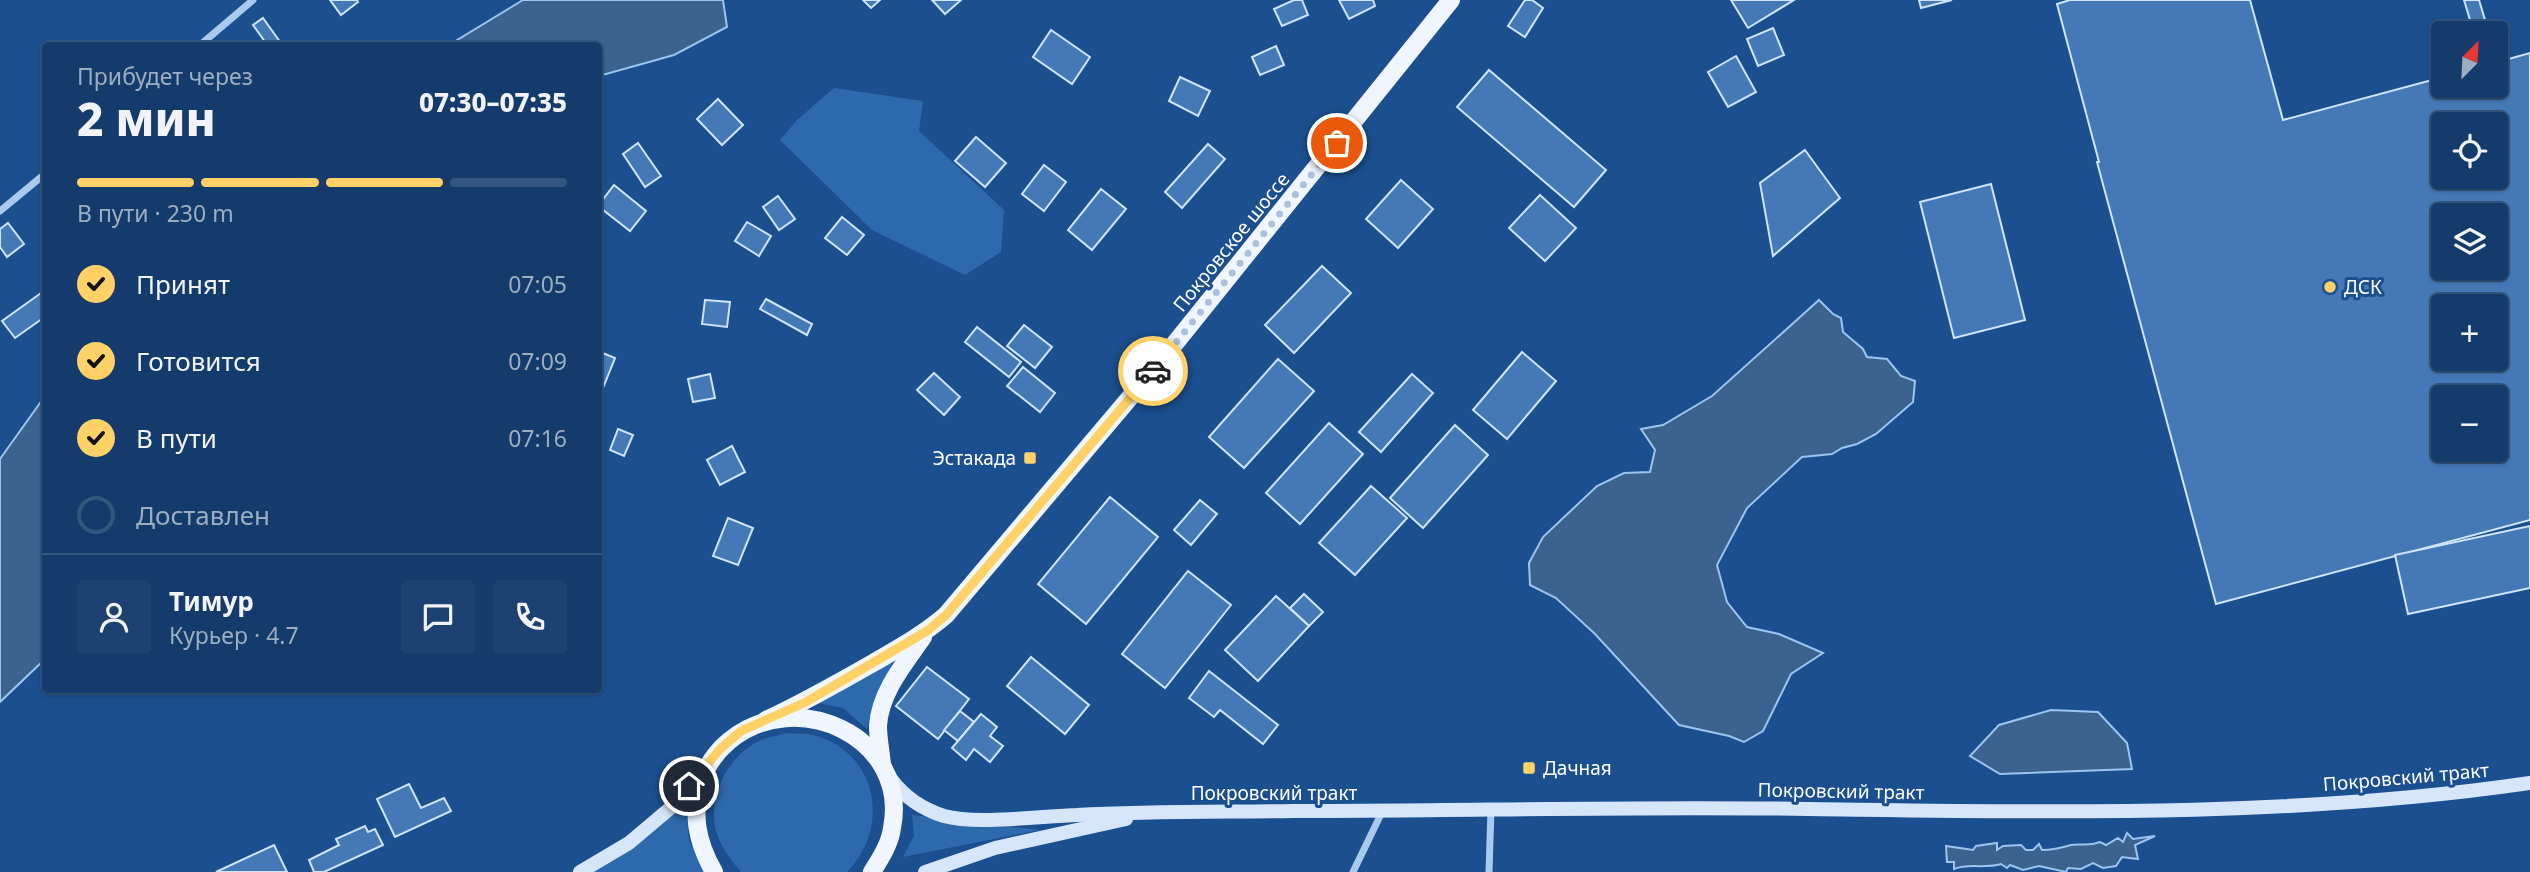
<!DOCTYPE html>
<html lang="ru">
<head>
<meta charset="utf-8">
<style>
  body { margin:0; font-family:"Noto Sans",sans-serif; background:#1d4271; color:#f1f3f6; height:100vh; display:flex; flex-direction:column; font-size:26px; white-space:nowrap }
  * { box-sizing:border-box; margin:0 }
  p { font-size:23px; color:#9dadc1 }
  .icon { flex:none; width:38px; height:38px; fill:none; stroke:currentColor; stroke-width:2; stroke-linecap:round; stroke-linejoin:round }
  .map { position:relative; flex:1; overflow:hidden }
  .panel { position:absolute; left:42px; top:42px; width:560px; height:651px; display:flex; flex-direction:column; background:#143b6b; border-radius:7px; box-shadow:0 2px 5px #0004,0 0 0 2px #33557e }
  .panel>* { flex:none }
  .needle { width:46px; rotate:24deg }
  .buttons { position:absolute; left:2431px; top:21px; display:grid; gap:14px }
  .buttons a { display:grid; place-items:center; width:77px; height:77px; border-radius:7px; background:#143b6b; box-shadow:0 2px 5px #0004,0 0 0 2px #33557e; font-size:35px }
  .pin { position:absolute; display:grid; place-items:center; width:60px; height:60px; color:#fff; margin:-30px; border:4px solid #fff; border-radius:50%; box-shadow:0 2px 7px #0007 }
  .courier { position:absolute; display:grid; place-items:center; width:70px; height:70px; margin:-35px; border:5px solid #ffd166; border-radius:50%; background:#fff; color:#222; box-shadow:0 2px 9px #0007 }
  .summary em { font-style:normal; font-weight:800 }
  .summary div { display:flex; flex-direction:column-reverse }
  .summary { display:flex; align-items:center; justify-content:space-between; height:119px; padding:0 35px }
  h1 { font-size:46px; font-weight:800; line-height:52px }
  .bar { display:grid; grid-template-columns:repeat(4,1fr); gap:10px 7px; align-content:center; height:84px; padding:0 35px }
  .bar i { height:9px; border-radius:5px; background:#33557e }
  .bar .current { background:#ffd166 }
  .bar p { grid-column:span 4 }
  .line { display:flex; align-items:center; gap:18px; padding:0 35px; border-top:2px solid #33557e }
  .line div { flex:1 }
  .round { display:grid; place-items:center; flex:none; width:74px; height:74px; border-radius:7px; background:#1d4271 }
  ol { padding:0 35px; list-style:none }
  li { display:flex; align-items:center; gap:21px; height:77px }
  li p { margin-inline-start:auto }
  li .icon { padding:7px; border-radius:50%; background:#ffd166; color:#111; stroke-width:4 }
  li:last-child { color:#9dadc1 }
  li i { width:38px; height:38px; border:4px solid #33557e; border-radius:50% }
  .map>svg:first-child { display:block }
  .green { fill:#2e69ad }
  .water { fill:#3c6290; stroke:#9cc4f0; stroke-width:2 }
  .building { fill:#4478b7; stroke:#cfe3fa; stroke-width:2; fill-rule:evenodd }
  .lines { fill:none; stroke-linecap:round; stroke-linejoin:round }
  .minor { stroke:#a9c9ee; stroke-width:7 }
  .secondary { stroke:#d6e6fa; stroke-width:14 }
  .primary { stroke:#f0f6ff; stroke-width:18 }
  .done { stroke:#afc1d8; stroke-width:7; stroke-dasharray:0 12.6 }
  .route { stroke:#ffd166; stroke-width:9 }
  .poi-dot { fill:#ffd166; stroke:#1b4f8f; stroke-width:2.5 }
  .labels { text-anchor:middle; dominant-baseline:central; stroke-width:6; stroke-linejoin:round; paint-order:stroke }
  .street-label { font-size:19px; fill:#fff; stroke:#1b4f8f }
  .poi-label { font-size:19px; fill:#fff; stroke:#1b4f8f; text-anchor:start }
</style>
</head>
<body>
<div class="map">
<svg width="2530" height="872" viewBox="0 0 2530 872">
  <rect width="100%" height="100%" fill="#1b4f8f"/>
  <g class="green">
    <polygon points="834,88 923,101 919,131 1004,210 1001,252 965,275 872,230 780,140 797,120"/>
    <polygon points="897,652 867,729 843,708 814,702"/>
    <path d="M787,733C795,734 805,733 814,735C878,753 891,827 847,872H741C730,859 721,847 716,831C707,796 728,755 761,740C768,737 778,736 787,733Z"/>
    <polygon points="685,795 689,841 712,872 584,872"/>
    <polygon points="912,815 1040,830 903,857 914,836"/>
  </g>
  <g class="water">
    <polygon points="523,0 723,0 727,27 674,55 599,76 598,46 449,45"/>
    <polygon points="1819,300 1833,314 1841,318 1843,332 1863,349 1867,357 1887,359 1901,376 1915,381 1913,402 1876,434 1857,444 1842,448 1832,454 1802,457 1747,508 1717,565 1727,602 1747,627 1779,634 1823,653 1791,674 1763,731 1744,742 1729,736 1679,725 1595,634 1556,598 1530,585 1529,563 1543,537 1597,486 1624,473 1650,472 1655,450 1641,429 1663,425 1712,396"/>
    <polygon points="45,396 45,659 0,702 0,459"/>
    <polygon points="2051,710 2098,712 2127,743 2132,769 2000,774 1970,756 1999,725"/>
    <path d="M2127,833L2133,839L2155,836L2135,845L2138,859L2122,857L2116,866L2103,868L2093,863L2081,869L2068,868L2066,872L2039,866L2023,870L2010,865L2007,868L2001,864C1985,869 1969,863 1954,869V862H1947L1946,846L1973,850L1976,846L1997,843V850L2003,846L2021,845L2026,850H2033L2039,844L2042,850C2053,850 2061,848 2071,845C2082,843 2087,847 2100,842L2106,845L2118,838L2123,842Z"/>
  </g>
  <g class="building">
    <polygon points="330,0 357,0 358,2 341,15"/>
    <polygon points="863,0 880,0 871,8"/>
    <polygon points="932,0 961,0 945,14"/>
    <polygon points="1294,0 1302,0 1308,15 1282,26 1274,9"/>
    <polygon points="1339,0 1373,0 1375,6 1349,19"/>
    <polygon points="1525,0 1532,0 1543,8 1525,37 1508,26"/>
    <polygon points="1731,0 1794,0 1748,28"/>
    <polygon points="1919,0 1952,0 1921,8"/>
    <path d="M2070,0H2250L2283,120L2443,77V86H2496V55L2498,62L2530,53V520L2216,604L2097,162H2099L2057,4ZM2443,124H2496V177H2443ZM2443,215H2496V268H2443ZM2443,306H2496V359H2443ZM2443,397H2496V450H2443Z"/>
    <polygon points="2464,0 2479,0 2489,33 2474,33"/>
    <polygon points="263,18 283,46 268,46 253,25"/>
    <polygon points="1773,28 1784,55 1758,66 1747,39"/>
    <polygon points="1051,30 1090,57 1072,84 1033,57"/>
    <polygon points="1276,46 1284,65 1260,75 1252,57"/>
    <polygon points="1736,56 1756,92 1728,107 1708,72"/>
    <polygon points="1489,70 1606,170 1574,207 1457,107"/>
    <polygon points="1180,77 1210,91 1198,116 1169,101"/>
    <polygon points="718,99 743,125 722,145 697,119"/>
    <polygon points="976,137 1006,163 985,187 955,161"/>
    <polygon points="638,143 661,176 645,187 623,154"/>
    <polygon points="1208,144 1225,159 1182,208 1165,192"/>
    <polygon points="1805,150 1840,198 1773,256 1760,183"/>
    <polygon points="1044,165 1066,182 1044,211 1022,194"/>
    <polygon points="1401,180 1433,209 1398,248 1366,219"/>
    <polygon points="1991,184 2025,320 1954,338 1920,202"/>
    <polygon points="614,185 646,211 630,231 598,206"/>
    <polygon points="1101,189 1126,209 1092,250 1068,230"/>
    <polygon points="1540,195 1576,228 1545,261 1509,228"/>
    <polygon points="778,196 795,219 779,230 763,207"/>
    <polygon points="842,217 864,235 847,255 825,238"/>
    <polygon points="747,222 771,236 759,256 735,241"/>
    <polygon points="8,223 24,244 7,257 0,247 0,229"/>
    <polygon points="1322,266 1351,293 1294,353 1265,325"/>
    <polygon points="41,293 46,299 46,316 15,338 2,321"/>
    <polygon points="766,299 812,324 807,335 760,309"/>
    <polygon points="705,300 730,302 727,327 702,324"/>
    <polygon points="1024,325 1052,347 1035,368 1007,346"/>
    <polygon points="977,327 1021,362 1009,377 965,342"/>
    <polygon points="598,351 615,358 603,388 598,386"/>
    <polygon points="1522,352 1556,381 1507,439 1473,410"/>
    <polygon points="1278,359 1314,391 1244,468 1209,437"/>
    <polygon points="1023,367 1055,393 1040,412 1007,386"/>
    <polygon points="934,373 960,397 944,415 917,390"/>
    <polygon points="710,374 715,398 693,402 688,379"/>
    <polygon points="1412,374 1433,393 1381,452 1359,432"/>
    <polygon points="1329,423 1363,454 1300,524 1266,493"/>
    <polygon points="1455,425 1488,455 1423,528 1390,498"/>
    <polygon points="618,429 633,435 624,456 610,450"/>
    <polygon points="732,446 745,472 720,485 707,460"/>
    <polygon points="1371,486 1407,518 1355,575 1319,543"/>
    <polygon points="1110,497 1158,537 1086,624 1038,584"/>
    <polygon points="1200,500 1217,514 1191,545 1174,530"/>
    <polygon points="728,518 753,528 738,565 713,556"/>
    <polygon points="2530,526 2530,588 2408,614 2395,555"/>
    <polygon points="1188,571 1231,605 1165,688 1122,654"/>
    <polygon points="1304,594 1323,612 1309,626 1290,608"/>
    <polygon points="1276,596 1309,626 1258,681 1225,650"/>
    <polygon points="1031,657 1089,705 1065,734 1007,686"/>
    <polygon points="927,667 969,699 938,739 896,706"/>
    <polygon points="1209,671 1278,725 1263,744 1220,710 1214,717 1189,698"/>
    <polygon points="960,711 974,722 958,741 944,730"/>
    <polygon points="981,714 997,727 990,736 1003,746 990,762 974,749 966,760 952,748"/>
    <polygon points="409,784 421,808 444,798 451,811 395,837 377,799"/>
    <polygon points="365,826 368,832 375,829 383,845 324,872 314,872 309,860 339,845 336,839"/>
    <polygon points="274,845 287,872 216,872"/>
  </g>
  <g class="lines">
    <g class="minor">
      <polyline points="199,46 253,0"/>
      <polyline points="0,211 46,173"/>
      <polyline points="1353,872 1382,812"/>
      <polyline points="1489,872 1491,809"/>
    </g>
    <g class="secondary">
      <path d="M891,779C905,798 922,809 944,816C976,825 1042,816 1077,815C1149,811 1221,812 1293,811C1465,811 1636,806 1808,809C2049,812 2291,818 2530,783"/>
      <polyline points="580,872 629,843 674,805 703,769"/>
      <polyline points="925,872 995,848 1126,819"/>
    </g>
    <g class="primary">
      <path d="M766,720C803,703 838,683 873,663C899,648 924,634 946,615L1160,362L1451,0"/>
      <path d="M882,765C881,752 878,739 878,726C880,692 905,663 923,637"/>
      <path d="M714,872C697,842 691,814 702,780C707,765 717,751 729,741C796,685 910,737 892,828C890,844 880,859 872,872"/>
    </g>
  </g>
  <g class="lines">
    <polyline class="done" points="1153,371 1337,143"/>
    <polyline class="route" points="689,786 720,749 741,731 806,702 927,631 946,615 1153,371"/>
  </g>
  <g class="poi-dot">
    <circle cx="2330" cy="287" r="7"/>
    <rect x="1023" y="451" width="14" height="14" rx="3.5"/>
    <rect x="1522" y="761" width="14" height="14" rx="3.5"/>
  </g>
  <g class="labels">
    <g class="street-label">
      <text transform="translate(1231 242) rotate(-51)">Покровское шоссе</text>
      <text transform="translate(2406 777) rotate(-5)">Покровский тракт</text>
      <text transform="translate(1841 791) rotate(1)">Покровский тракт</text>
      <text x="1274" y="793">Покровский тракт</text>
    </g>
    <g class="poi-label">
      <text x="2344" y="287">ДСК</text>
      <text x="1016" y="458" text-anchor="end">Эстакада</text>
      <text x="1543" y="768">Дачная</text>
    </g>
  </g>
</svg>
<div class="buttons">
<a><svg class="needle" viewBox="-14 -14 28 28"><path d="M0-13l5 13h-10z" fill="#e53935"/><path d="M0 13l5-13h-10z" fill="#9dadc1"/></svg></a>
<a><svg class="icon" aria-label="locate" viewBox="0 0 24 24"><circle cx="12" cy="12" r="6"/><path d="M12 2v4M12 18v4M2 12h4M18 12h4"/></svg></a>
<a><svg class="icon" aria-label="layers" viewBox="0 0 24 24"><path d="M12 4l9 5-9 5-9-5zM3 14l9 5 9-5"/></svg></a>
<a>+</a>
<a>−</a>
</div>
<div class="pin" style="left:1337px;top:143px;background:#ea580c"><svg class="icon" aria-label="bag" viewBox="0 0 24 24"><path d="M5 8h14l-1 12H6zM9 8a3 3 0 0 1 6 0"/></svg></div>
<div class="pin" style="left:689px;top:786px;background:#1f2937"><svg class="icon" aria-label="home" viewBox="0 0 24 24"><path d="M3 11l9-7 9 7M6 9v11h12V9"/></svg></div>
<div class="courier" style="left:1153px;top:371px"><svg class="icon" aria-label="car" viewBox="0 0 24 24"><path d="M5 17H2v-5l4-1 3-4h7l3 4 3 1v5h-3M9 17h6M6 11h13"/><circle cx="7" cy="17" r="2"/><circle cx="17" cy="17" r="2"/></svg></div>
<section class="panel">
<div class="summary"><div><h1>2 мин</h1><p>Прибудет через</p></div><em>07:30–07:35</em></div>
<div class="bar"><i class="current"></i><i class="current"></i><i class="current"></i><i></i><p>В пути · 230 m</p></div>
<ol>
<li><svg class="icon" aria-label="check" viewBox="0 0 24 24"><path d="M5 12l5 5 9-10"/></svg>Принят<p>07:05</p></li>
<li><svg class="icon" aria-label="check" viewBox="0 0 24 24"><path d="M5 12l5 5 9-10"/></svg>Готовится<p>07:09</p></li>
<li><svg class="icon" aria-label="check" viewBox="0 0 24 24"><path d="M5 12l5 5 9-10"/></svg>В пути<p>07:16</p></li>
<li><i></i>Доставлен</li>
</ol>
<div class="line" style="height:126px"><a class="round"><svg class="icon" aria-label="person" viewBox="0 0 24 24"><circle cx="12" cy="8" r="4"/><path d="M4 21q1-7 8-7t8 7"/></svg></a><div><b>Тимур</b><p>Курьер · 4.7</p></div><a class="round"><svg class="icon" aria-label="chat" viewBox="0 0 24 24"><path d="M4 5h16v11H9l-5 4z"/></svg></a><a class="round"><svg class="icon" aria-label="phone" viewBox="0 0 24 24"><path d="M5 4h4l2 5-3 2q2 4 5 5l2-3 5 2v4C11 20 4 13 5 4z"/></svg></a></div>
</section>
</div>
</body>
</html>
